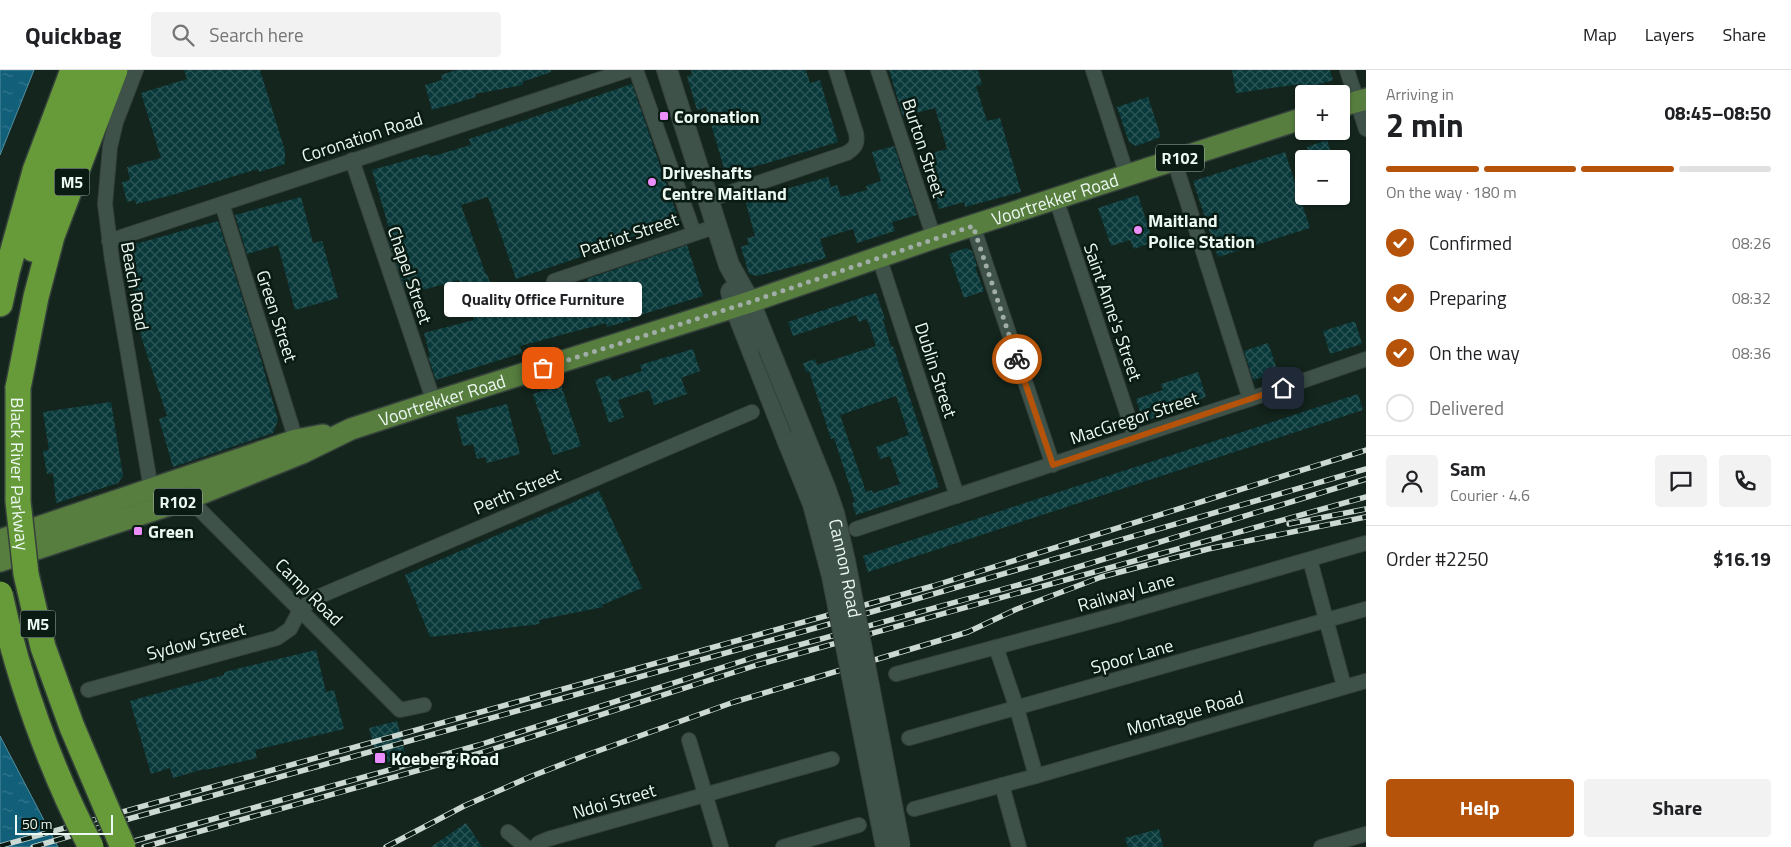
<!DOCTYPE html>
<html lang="en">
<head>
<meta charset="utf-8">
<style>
  body { margin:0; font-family:"Titillium Web",sans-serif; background:#f2f2f2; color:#202124; height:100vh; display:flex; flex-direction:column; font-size:19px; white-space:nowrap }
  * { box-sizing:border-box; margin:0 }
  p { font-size:16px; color:#757577 }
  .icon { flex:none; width:28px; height:28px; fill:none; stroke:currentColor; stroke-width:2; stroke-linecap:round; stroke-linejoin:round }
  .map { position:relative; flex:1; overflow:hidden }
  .details { display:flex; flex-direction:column; background:#fff; width:425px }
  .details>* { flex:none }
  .tools { position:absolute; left:1295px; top:15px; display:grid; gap:10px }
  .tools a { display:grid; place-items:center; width:55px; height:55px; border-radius:5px; background:#fff; box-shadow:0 1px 4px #0004; font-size:25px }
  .scale { position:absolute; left:15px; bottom:12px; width:98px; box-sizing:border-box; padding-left:5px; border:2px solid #ecf8f2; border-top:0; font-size:14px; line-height:18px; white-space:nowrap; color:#ecf8f2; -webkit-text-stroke:4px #091b13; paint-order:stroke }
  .pin { position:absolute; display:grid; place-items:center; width:42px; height:42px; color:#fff; margin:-21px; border-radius:10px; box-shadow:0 2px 8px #0006 }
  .courier { position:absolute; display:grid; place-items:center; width:50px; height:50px; margin:-25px; border:4px solid #b45309; border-radius:50%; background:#fff; color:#222; box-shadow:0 1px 6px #0007 }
  .bubble { position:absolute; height:35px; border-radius:5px; background:#fff; box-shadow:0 1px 4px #0004; font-size:16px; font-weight:700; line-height:35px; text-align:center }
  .headline em { font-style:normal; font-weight:700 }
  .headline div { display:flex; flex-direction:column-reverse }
  .headline { display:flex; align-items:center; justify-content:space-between; height:85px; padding:0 20px }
  h1 { font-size:32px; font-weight:700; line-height:38px }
  .bar { display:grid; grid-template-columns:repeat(4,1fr); gap:8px 5px; align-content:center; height:60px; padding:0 20px }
  .bar i { height:6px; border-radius:4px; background:#e0e0e0 }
  .bar .current { background:#b45309 }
  .bar p { grid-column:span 4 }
  .line { display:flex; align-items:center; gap:12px; padding:0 20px; border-top:1px solid #e0e0e0 }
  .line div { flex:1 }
  .round { display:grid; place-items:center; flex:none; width:52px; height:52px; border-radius:5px; background:#f2f2f2 }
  ol { padding:0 20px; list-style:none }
  li { display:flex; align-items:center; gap:15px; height:55px }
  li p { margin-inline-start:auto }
  li .icon { padding:5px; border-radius:50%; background:#b45309; color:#fff; stroke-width:4 }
  li:last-child { color:#757577 }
  li i { width:28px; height:28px; border:2px solid #e0e0e0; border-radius:50% }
  .cta { display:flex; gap:10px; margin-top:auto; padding:10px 20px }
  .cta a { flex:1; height:58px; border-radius:5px; background:#b45309; color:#fff; font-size:20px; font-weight:700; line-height:58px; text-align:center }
  .cta a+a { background:#f2f2f2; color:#202124 }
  header { display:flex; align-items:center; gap:30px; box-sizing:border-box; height:70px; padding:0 25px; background:#fff; border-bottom:1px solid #e0e0e0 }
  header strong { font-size:24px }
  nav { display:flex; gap:28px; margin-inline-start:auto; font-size:18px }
  .search { width:350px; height:45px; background:#f2f2f2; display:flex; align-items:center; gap:12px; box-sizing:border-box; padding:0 18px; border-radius:5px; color:#757577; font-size:19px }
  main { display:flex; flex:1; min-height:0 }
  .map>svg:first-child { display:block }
  .water { fill:url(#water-ripples); stroke:#538d9e }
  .building { fill:url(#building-cross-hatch); fill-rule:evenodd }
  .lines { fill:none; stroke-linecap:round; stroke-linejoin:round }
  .street-casing { stroke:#35413b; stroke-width:16 }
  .secondary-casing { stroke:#35413b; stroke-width:22 }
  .primary-casing { stroke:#35413b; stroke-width:24 }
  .highway-casing { stroke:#35413b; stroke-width:28 }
  .street { stroke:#3e5249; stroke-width:14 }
  .secondary { stroke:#3e5249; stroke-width:20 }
  .primary { stroke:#577d3f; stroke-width:21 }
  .highway { stroke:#679a38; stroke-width:25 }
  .rail-casing { stroke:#ccd9d3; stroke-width:5.5 }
  .rail { stroke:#091b13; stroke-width:4; stroke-dasharray:11; stroke-linecap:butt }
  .secondary-bridge-casing { stroke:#35413b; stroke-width:22; stroke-linecap:butt }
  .highway-bridge-casing { stroke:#35413b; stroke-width:28; stroke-linecap:butt }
  .secondary-bridge { stroke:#3e5249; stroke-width:20 }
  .highway-bridge { stroke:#679a38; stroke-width:25 }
  .done { stroke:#a0aea7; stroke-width:5; stroke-dasharray:0 9 }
  .route { stroke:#b45309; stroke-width:6 }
  .poi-dot { fill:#eb8dfb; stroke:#091b13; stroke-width:2 }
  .labels { text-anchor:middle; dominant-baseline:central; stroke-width:5; stroke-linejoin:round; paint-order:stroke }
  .shield { fill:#091b13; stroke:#a8b6af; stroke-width:1 }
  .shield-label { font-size:16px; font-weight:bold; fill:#ecf8f2 }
  .poi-label { font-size:18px; font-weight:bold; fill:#ecf8f2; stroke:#091b13; text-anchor:start }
  .street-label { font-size:18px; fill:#ecf8f2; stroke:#091b13 }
</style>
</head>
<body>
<header>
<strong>Quickbag</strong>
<div class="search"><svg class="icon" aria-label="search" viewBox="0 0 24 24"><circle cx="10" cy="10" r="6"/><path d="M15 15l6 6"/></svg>Search here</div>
<nav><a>Map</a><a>Layers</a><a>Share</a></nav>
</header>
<main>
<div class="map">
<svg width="1366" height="777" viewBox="0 0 1366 777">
  <defs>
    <pattern id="water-ripples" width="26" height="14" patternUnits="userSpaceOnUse" patternTransform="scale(1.25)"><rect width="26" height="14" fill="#125f7a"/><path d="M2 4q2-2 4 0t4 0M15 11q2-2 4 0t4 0" fill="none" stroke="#35778d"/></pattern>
    <pattern id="building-cross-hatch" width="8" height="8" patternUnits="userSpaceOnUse" patternTransform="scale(1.25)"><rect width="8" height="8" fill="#09393a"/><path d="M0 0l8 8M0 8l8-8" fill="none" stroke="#2d5657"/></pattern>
  </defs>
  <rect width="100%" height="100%" fill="#13251d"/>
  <g class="water">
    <polygon points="0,0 34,0 0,85"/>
    <polygon points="0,666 58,777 0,777"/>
  </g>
  <g class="building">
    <polygon points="184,0 260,0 285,81 285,94 259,102 258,99 172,125 136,134 135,130 127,132 122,112 130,110 127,97 161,88 141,23 187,9"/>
    <polygon points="456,0 551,0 551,2 522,12 523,15 475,24 476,27 432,40 425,15 442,10 441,5"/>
    <polygon points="691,0 806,0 810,13 820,10 838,72 726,105 706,37 697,40 687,6 692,5"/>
    <polygon points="889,0 978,0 982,15 976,16 987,51 1000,48 1021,122 965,137 964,132 939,139 924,85 947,79 935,38 903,46"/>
    <polygon points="1232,0 1330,0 1333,10 1302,20 1300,14 1236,23"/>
    <polygon points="632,14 679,151 600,177 601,180 516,209 488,127 461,135 486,205 487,204 498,236 587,211 587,209 687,175 703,226 630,248 631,250 607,257 606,253 520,276 522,283 436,310 428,287 430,286 424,263 474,250 459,210 408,224 406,217 404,218 387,166 391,165 372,100 429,84 430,87 471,75 469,69"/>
    <polygon points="1148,27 1161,67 1136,76 1129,72 1117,37"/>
    <polygon points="1327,70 1333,89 1311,89 1307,77"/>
    <polygon points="894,76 917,145 892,152 895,161 857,173 853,159 820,169 826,188 757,206 749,204 741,177 749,174 747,168 755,166 746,133 776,125 775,122 828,107 831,117 837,115 841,127 867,120 866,116 881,111 872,82"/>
    <polygon points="1285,82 1310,158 1218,187 1193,111"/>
    <polygon points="1138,125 1153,172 1134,179 1130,170 1111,176 1098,138"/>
    <polygon points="301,127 313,173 322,171 338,228 295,240 278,175 247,184 235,145"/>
    <polygon points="218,151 254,265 278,350 273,363 173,397 159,349 167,346 141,266 128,176"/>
    <polygon points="966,178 972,181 977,196 975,197 984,221 964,228 949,184"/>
    <path d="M876,223L885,249L883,250L891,277L893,276L939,417L856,445L852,433L855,432L834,368L831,369L809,301L806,302L803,293L815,289L817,295L876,276L869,254L866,249L859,252L856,245L793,266L788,252ZM896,326L909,365L876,377L880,389L890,386L900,414L873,423L872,420L866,422L840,345Z"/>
    <polygon points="1355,251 1362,274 1330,284 1323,261"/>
    <polygon points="1268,273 1278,302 1253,310 1244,281"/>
    <polygon points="693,279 700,301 681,308 687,324 654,335 649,320 618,330 624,347 609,353 595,310 610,305 612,311 642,301 640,295"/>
    <polygon points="1198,302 1206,327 1162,342 1163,345 1143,351 1136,329 1163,320 1161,314"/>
    <polygon points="561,315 581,376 553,385 533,324"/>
    <polygon points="1358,324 1363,340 868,502 863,486"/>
    <polygon points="111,332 123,406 118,413 56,433 53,403 47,404 43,381 49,380 43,342"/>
    <polygon points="507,334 520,384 487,393 485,387 477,389 473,374 463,376 456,347"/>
    <polygon points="599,421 642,518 602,535 603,537 539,550 540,554 430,567 405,505"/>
    <polygon points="316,580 326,622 334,620 344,659 255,680 257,688 205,700 204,699 173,708 170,698 151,704 130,631 224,605 224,602"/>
    <polygon points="397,651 406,687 379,694 369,658"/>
    <polygon points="466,753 482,777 431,777"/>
    <polygon points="1159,759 1163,777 1128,777 1125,768"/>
  </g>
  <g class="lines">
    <g class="street-casing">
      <g id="street">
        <polyline points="136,0 116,52 110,77 105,134 112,190 151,419 154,425"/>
        <polyline points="636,0 694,163"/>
        <polyline points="878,0 934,168"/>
        <polyline points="1093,0 1127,105"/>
        <polyline points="1347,0 1366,59"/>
        <polyline points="352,90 434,332"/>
        <polyline points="1174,90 1250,329"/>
        <polyline points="1056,129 1135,367"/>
        <path d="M708,130L847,83C856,77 858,73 856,63L836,0"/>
        <polyline points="222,134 296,370"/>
        <polyline points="973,156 1053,395"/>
        <polyline points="109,171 628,0"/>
        <polyline points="879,187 957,426"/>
        <polyline points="554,211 717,156"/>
        <polyline points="187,423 200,440 400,640 424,635"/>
        <polyline points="856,459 1250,329 1366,289"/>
        <polyline points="1310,490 1344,616"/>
        <polyline points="996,577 1017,639 1036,706"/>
        <polyline points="896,604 1116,545 1366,473"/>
        <polyline points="88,620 277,568 290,559 300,540 313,529 752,342"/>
        <polyline points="909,668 1366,539"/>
        <polyline points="689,670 721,777"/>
        <polyline points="1002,715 1019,777"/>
        <polyline points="914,739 1036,706 1366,611"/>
        <polyline points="508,762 526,777"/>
        <polyline points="535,777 539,773 548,769 832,689"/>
        <polyline points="783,777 859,755"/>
        <polyline points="1321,777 1366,764"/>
      </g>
    </g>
    <g class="secondary-casing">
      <g id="secondary">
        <polyline points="667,0 729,195 750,232 768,277"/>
        <polyline points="731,222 735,237 788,372"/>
      </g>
    </g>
    <g class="primary-casing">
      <g id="primary">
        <polyline points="1341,36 1366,29"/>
        <polyline points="0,470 296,370 323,365"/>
        <path id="s1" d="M0,491L190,428L302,383L351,359L434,332L750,232L934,168L1304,48"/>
      </g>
    </g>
    <g class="highway-casing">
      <g id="highway">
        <path d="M33,179C47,118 70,59 92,0"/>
        <polyline points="0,234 7,202 35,101 73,0"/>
        <polyline points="18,318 36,227 52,166 115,0"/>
      </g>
    </g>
    <use href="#street" class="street"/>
    <use href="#secondary" class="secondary"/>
    <use href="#primary" class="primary"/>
    <use href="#highway" class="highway"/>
    <g class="rail-casing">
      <g id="rail">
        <polyline points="1289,454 1366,439"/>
        <polyline points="0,776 933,516 1366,380"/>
        <polyline points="33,777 132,748 819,557 1366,399"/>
        <polyline points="113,777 479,675 755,587 1029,512 1366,409"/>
        <polyline points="144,777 484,682 757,595 1366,427"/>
        <polyline points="386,777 464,736 532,706 581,687 734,632 968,562 1017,539 1101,507 1208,479 1366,447"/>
      </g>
    </g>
    <use href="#rail" class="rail"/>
    <g class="secondary-bridge-casing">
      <g id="secondary-bridge">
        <path id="s2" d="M768,277L826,420L834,443L845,491L900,777"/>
        <polyline points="788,372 813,434 832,506 886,777"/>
      </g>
    </g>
    <g class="highway-bridge-casing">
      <g id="highway-bridge">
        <path id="s3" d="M18,318V431L26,504L43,577L72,657L123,777"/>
        <path d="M0,524C18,609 51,700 91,777"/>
      </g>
    </g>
    <use href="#secondary-bridge" class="secondary-bridge"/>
    <use href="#highway-bridge" class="highway-bridge"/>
  </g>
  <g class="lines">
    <polyline class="done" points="543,298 750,232 973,156 1017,289"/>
    <polyline class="route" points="1017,289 1053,395 1283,318"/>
  </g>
  <g class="poi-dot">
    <rect x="659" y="41" width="10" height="10" rx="2.5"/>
    <circle cx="652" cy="112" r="5"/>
    <circle cx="1138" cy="160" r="5"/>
    <rect x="133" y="456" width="10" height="10" rx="2.5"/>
    <rect x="374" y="682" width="12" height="12" rx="2.5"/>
  </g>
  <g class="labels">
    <g class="shield">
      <rect x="1156" y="74.5" width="48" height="27" rx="4"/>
      <rect x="54.5" y="98.5" width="35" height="27" rx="4"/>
      <rect x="154" y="418.5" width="48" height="27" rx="4"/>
      <rect x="20.5" y="540.5" width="35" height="27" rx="4"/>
    </g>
    <g class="shield-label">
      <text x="1180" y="88">R102</text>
      <text x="72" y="112">M5</text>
      <text x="178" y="432">R102</text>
      <text x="38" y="554">M5</text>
    </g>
    <g class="poi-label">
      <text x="674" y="46">Coronation</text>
      <text x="662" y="102">Driveshafts<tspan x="662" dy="21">Centre Maitland</tspan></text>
      <text x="1148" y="150">Maitland<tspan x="1148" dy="21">Police Station</tspan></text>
      <text x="148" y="461">Green</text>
      <text x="391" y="688">Koeberg Road</text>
    </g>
    <g class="street-label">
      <text transform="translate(362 67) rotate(-18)">Coronation Road</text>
      <text transform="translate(924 78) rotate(72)">Burton Street</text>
      <text stroke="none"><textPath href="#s1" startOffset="1116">Voortrekker Road</textPath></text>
      <text transform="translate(629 165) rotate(-19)">Patriot Street</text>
      <text transform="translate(410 205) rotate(71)">Chapel Street</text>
      <text transform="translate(135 216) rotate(80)">Beach Road</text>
      <text transform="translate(1113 242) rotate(71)">Saint Anne's Street</text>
      <text transform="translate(277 246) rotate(72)">Green Street</text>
      <text transform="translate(936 300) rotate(72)">Dublin Street</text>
      <text stroke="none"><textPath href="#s1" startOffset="471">Voortrekker Road</textPath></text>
      <text transform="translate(1134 348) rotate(-18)">MacGregor Street</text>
      <text stroke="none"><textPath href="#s3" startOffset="86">Black River Parkway</textPath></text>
      <text transform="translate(517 421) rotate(-23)">Perth Street</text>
      <text stroke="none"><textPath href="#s2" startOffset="235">Cannon Road</textPath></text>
      <text transform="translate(309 522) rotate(45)">Camp Road</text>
      <text transform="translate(1126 522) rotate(-16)">Railway Lane</text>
      <text transform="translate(196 571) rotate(-15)">Sydow Street</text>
      <text transform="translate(1132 586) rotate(-16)">Spoor Lane</text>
      <text transform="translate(1185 643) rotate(-16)">Montague Road</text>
      <text transform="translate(614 731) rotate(-16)">Ndoi Street</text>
    </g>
  </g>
</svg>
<div class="tools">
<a>+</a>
<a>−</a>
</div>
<div class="scale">50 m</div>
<div class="pin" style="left:543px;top:298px;background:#ea580c"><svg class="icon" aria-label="bag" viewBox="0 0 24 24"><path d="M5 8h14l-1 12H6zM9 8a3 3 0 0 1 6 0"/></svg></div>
<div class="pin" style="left:1283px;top:318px;background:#1f2937"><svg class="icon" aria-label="home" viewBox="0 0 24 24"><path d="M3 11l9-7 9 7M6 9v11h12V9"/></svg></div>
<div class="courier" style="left:1017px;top:289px"><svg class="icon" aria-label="bike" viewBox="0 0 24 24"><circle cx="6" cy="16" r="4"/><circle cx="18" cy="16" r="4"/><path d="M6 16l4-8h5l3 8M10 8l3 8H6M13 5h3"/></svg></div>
<div class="bubble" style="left:444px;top:212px;width:198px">Quality Office Furniture</div>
</div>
<section class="details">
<div class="headline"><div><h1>2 min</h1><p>Arriving in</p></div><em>08:45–08:50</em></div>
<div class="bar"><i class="current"></i><i class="current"></i><i class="current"></i><i></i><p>On the way · 180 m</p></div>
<ol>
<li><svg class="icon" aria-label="check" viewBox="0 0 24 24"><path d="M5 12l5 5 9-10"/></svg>Confirmed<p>08:26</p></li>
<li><svg class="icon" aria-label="check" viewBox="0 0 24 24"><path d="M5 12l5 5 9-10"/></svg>Preparing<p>08:32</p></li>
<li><svg class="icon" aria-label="check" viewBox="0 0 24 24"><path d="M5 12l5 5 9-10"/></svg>On the way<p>08:36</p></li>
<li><i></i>Delivered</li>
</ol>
<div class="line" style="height:90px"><a class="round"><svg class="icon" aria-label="person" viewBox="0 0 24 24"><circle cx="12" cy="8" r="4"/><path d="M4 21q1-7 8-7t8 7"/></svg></a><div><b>Sam</b><p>Courier · 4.6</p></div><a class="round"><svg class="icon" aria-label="chat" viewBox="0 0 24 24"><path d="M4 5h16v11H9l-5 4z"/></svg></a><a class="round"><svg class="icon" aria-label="phone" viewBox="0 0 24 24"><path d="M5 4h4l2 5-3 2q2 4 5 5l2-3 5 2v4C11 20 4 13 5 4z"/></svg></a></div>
<div class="line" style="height:65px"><div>Order #2250</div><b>$16.19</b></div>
<div class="cta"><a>Help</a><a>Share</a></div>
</section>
</main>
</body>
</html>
